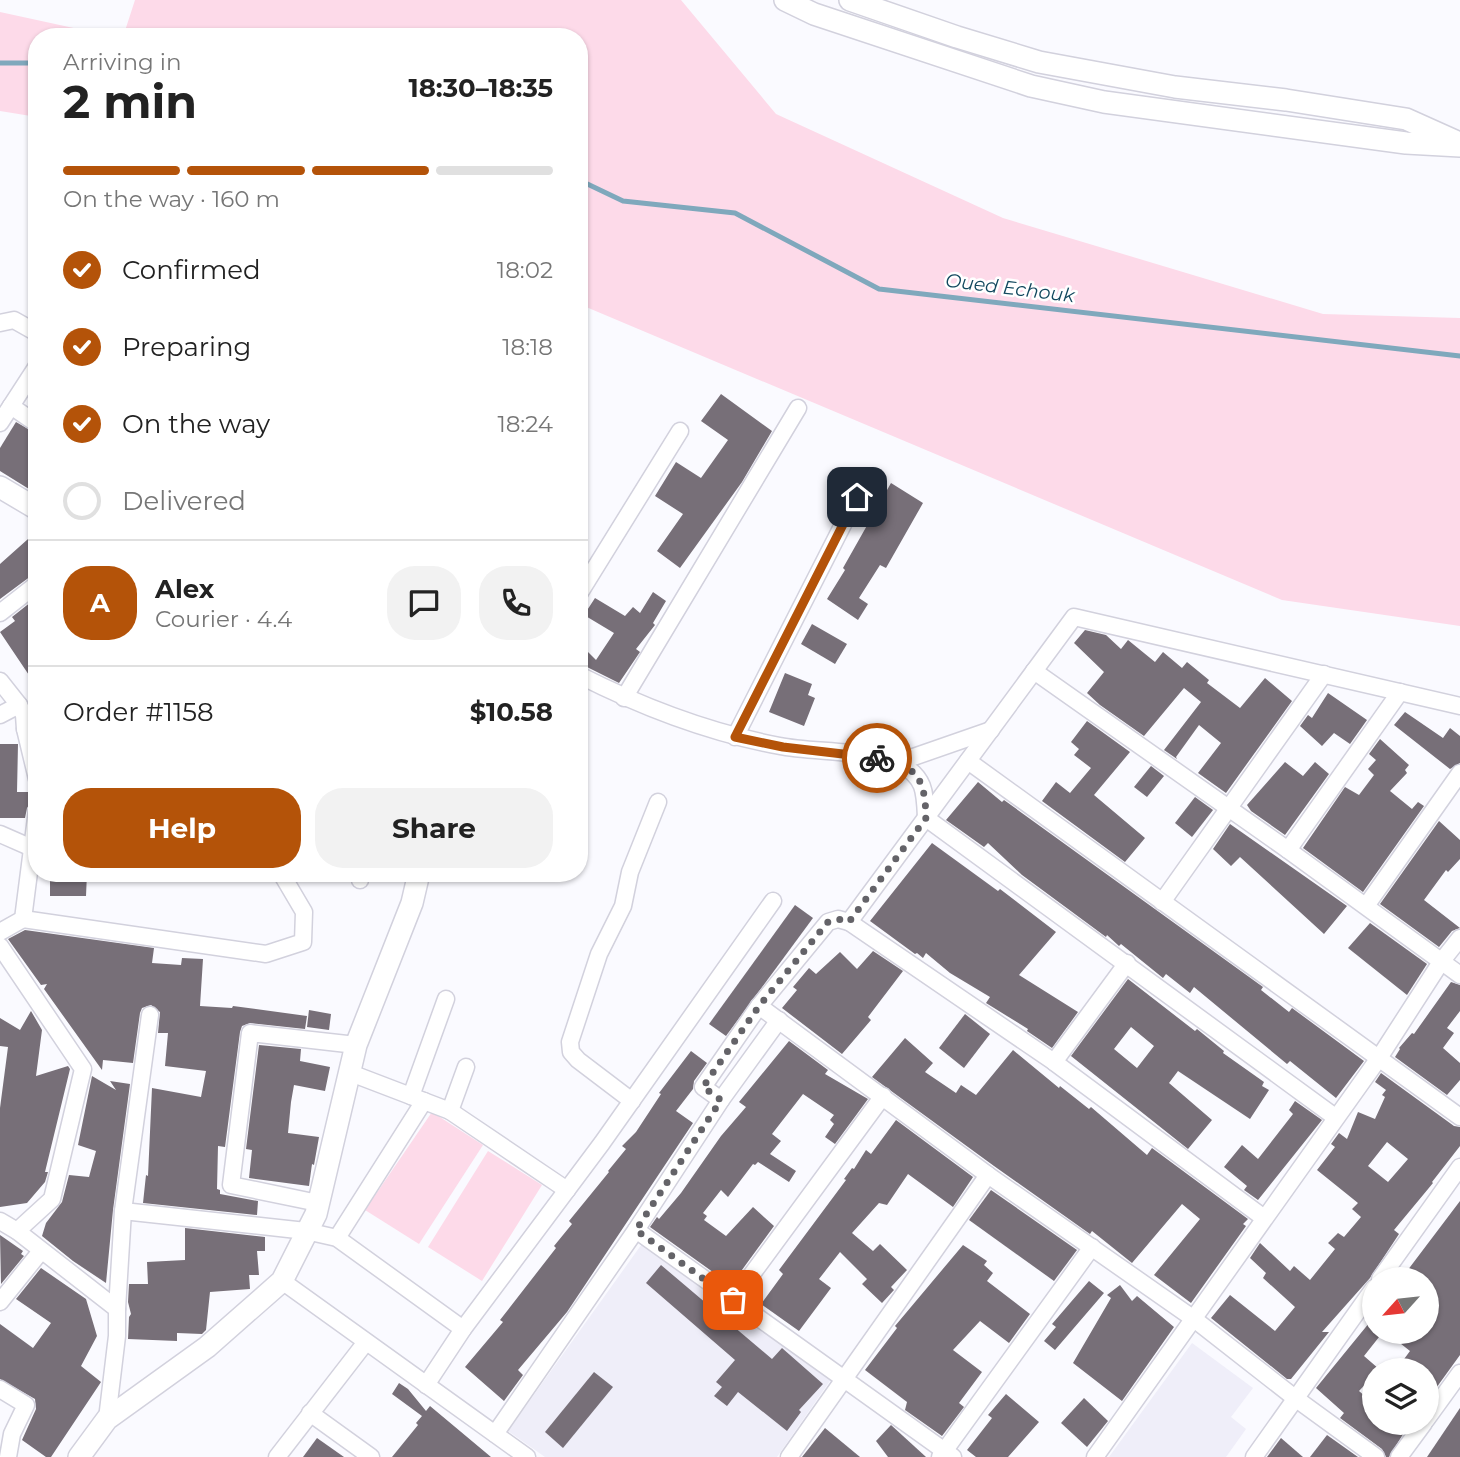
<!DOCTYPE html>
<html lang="en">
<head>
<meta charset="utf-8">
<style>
  body { margin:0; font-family:Montserrat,sans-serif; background:#f2f2f2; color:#222; height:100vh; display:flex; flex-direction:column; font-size:26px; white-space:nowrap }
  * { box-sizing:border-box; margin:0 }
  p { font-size:23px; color:#767676 }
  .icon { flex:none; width:38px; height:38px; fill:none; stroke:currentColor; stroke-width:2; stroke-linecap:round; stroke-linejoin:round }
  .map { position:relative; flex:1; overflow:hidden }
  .details { position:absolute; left:28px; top:28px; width:560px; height:854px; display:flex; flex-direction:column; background:#fff; border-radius:28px; box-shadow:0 2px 5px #0004 }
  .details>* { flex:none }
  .needle { width:46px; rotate:243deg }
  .controls { position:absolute; left:1362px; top:1267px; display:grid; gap:14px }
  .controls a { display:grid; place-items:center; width:77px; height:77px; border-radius:50%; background:#fff; box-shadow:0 2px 5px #0004; font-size:35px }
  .pin { position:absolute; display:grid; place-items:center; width:60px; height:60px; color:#fff; margin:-30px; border-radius:14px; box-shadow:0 4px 10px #0006 }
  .courier { position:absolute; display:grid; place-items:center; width:70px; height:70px; margin:-35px; border:5px solid #b45309; border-radius:50%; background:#fff; color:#222; box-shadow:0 2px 9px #0007 }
  .head em { font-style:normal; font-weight:700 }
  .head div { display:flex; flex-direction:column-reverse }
  .head { display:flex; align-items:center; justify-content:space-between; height:119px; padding:0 35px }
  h1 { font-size:46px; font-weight:700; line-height:52px }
  .bar { display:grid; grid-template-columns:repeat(4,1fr); gap:10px 7px; align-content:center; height:84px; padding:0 35px }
  .bar i { height:9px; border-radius:5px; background:#e0e0e0 }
  .bar .on { background:#b45309 }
  .bar p { grid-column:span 4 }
  .line { display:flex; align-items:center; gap:18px; padding:0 35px; border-top:2px solid #e0e0e0 }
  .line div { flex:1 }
  .round { display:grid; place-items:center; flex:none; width:74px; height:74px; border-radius:28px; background:#f2f2f2 }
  ol { padding:0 35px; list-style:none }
  li { display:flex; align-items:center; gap:21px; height:77px }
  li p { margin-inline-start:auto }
  li .icon { padding:7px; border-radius:50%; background:#b45309; color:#fff; stroke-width:4 }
  li:last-child { color:#767676 }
  li i { width:38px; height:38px; border:4px solid #e0e0e0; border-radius:50% }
  .cta { display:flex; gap:14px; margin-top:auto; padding:14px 35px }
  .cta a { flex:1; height:80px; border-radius:28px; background:#b45309; color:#fff; font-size:28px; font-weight:700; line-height:80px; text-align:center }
  .cta a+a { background:#f2f2f2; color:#222 }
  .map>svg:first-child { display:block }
  .built { fill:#efeef9 }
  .green { fill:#fddae9 }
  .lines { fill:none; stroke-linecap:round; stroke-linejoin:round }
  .stream { stroke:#7fa8bc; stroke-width:5 }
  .building { fill:#776f78; fill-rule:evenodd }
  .street-casing { stroke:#d2d1dd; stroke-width:19 }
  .secondary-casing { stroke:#d2d1dd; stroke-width:24 }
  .street { stroke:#fff; stroke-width:16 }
  .secondary { stroke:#fff; stroke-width:21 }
  .done { stroke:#646368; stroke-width:7; stroke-dasharray:0 12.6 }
  .route { stroke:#b45309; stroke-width:9 }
  .labels { text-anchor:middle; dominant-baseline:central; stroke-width:5; stroke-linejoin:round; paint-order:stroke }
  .water-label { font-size:19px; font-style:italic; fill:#12485e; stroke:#fff }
</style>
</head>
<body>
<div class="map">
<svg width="1460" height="1457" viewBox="0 0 1460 1457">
  <rect width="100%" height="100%" fill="#fafaff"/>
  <g class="built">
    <polygon points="644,1241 832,1378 777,1457 545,1457 508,1431"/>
    <polygon points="1192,1343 1253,1388 1231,1417 1246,1429 1226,1457 1109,1457"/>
  </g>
  <g class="green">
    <polygon points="135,0 681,0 776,114 1003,218 1323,314 1460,318 1460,626 1282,600 579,304 579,37 123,37"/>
    <polygon points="0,12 115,37 37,37 37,117 0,111"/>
    <polygon points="432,1112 483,1145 419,1244 365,1210"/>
    <polygon points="488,1151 542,1185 482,1281 428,1247"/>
  </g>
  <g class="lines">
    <g class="stream">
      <polyline points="0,63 37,63"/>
      <polyline points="579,180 623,201 735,213 879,289 1460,356"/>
    </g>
  </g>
  <g class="building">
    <polygon points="721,394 772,431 742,482 680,568 657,551 683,514 655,496 676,462 701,478 728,440 701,421"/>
    <polygon points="16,422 37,434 37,494 0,471 0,448"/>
    <polygon points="891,483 923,503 886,568 880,565 859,598 868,604 858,620 827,599 845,570 843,568"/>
    <polygon points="37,531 37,574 31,576 0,599 0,564"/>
    <polygon points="653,592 666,601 653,623 655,625 636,649 640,652 619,683 579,663 579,643 596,660 614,633 584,615 595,598 625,616 633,607 640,613"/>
    <polygon points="36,598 37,599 37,687 0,632 15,621 12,617"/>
    <polygon points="812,624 847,644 835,664 801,644"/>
    <polygon points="1085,630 1106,635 1121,649 1128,640 1155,662 1163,652 1182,668 1187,662 1209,680 1207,683 1240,708 1265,678 1292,701 1226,793 1198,773 1221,743 1199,725 1176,757 1177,759 1164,750 1201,702 1184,688 1144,736 1100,705 1087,693 1104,672 1074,643"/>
    <polygon points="785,673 812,684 808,695 815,698 804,726 769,712"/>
    <polygon points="1328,693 1367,720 1350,744 1334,733 1322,746 1300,726 1308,715 1312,718"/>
    <polygon points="1405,712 1443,738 1450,728 1460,736 1460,763 1450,769 1394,725"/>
    <polygon points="1087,721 1130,752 1094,795 1145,838 1125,862 1042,801 1056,782 1070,793 1091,768 1074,755 1079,749 1071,742"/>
    <polygon points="1380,739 1409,765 1405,770 1407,773 1390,791 1412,809 1418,802 1424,806 1363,892 1303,848 1345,787 1359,795 1374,775 1368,769 1376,760 1369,754"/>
    <polygon points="0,744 18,744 17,792 31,792 31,802 27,808 25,818 0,818"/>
    <polygon points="1285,762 1303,776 1315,762 1329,774 1285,835 1251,811 1247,805"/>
    <polygon points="1151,766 1164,776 1147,797 1134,787"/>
    <polygon points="978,782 1002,802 1004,800 1263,987 1261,990 1289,1012 1292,1008 1364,1061 1336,1098 1290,1061 1287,1064 1194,987 1190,993 1166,974 1163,978 1121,944 1119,946 1107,935 1106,937 1022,875 988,843 984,847 946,820"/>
    <polygon points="1195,797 1213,810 1192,837 1175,823"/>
    <polygon points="1439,821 1460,840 1460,859 1448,872 1446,870 1424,900 1460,928 1452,931 1439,947 1380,904"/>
    <polygon points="1230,824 1347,906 1324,934 1240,857 1231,866 1213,849"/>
    <polygon points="932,843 998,891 1000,889 1056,932 1019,975 1078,1012 1052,1048 1027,1031 1028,1029 986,1003 990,997 950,973 926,953 923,958 917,953 915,954 870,921"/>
    <polygon points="62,873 87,873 86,896 50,896 50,877 62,877"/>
    <polygon points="795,905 813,918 726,1036 709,1024"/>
    <polygon points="1370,923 1427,964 1407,995 1348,948"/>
    <polygon points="25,930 154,948 152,963 181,965 182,958 203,959 200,1006 232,1008 233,1006 307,1016 305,1029 250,1023 242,1026 240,1032 225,1147 218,1146 217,1189 220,1190 220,1194 258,1201 257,1215 143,1203 146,1175 148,1176 152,1088 201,1097 206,1071 165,1066 168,1033 158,1033 160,1012 151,1005 142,1008 140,1013 133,1063 103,1060 102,1070 44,989 47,984 41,985 8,939"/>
    <polygon points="873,951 903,971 868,1017 871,1020 842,1054 782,1008 797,990 793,987 809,968 816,974 840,952 857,969"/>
    <path d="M1128,979L1195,1031L1197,1029L1224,1051L1223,1053L1264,1082L1262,1086L1269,1090L1250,1119L1178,1071L1169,1083L1212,1120L1188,1149L1071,1056ZM1131,1027L1154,1046L1137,1068L1114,1049Z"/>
    <polygon points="1451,982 1460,985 1460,1011 1447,1028 1454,1033 1443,1048 1460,1063 1460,1080 1447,1095 1395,1057 1400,1049 1399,1048 1412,1033 1414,1034"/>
    <polygon points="309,1010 331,1014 329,1030 307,1027"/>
    <polygon points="31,1011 42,1030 36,1076 68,1066 70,1069 45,1172 48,1172 45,1182 27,1203 0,1207 0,1108 8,1047 0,1046 0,1018 20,1030"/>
    <polygon points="965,1014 990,1034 964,1068 939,1048"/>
    <polygon points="905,1038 933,1063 925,1072 956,1093 961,1085 976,1095 1013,1050 1059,1088 1060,1086 1089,1109 1091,1107 1147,1155 1152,1148 1248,1219 1243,1224 1246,1226 1191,1303 1154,1275 1200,1219 1182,1204 1132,1263 1092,1231 1090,1234 994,1166 872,1077"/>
    <polygon points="789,1041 828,1070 825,1074 868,1099 835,1144 825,1137 834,1124 830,1120 834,1115 803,1094 772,1134 781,1141 770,1154 796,1171 789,1182 758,1162 755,1165 753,1164 728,1197 721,1190 703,1213 707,1216 704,1220 726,1236 753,1207 774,1226 731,1285 650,1227 657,1217 659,1219 681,1193 721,1136 746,1107 739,1102"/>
    <polygon points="259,1045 301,1049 300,1061 330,1067 325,1091 294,1085 291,1102 288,1133 319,1137 314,1165 312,1164 309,1186 249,1178 252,1150 246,1149"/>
    <polygon points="691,1051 707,1063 694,1081 693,1089 676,1111 693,1123 567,1312 518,1370 523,1375 504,1401 465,1367 503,1322 500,1320 556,1248 554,1246 572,1224 569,1221 609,1172 608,1171 626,1149 622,1146 636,1132 661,1094 659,1093"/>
    <path d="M1381,1073L1454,1126L1460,1127V1146L1432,1182L1433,1183L1394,1230L1399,1234L1370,1278L1322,1332H1329L1291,1379H1287L1211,1318L1230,1295L1275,1331L1295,1307L1263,1278L1266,1273L1250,1258L1260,1243L1290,1271L1294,1266L1310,1280L1335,1249L1328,1243L1338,1233L1344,1237L1361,1217L1352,1209L1358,1203L1317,1170L1335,1147L1331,1144L1339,1133L1347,1139L1358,1112L1375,1119L1385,1097L1382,1095L1386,1090L1375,1082ZM1387,1142L1408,1159L1388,1182L1368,1166Z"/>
    <polygon points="92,1076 116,1090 110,1081 130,1084 113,1210 106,1283 73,1261 42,1236 46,1223 62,1202 69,1175 89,1177 96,1151 78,1145"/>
    <polygon points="1295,1101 1322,1120 1258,1200 1244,1190 1247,1186 1224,1167 1242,1145 1258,1159 1293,1114 1289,1110"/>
    <polygon points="896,1120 973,1177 953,1207 908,1174 887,1205 879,1203 852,1233 873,1251 880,1244 907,1270 891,1287 894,1290 882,1303 862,1284 867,1279 840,1252 819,1279 831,1288 799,1331 761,1304 783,1274 779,1270 846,1180 844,1179 852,1168 854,1169 866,1150 871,1154"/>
    <polygon points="991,1190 1077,1250 1054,1281 969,1220"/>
    <polygon points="1460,1201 1460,1355 1426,1402 1426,1370 1396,1370 1410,1351 1386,1332 1426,1332 1426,1279 1401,1279"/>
    <polygon points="185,1228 265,1237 265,1251 257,1251 259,1275 249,1275 250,1289 210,1292 206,1330 202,1334 177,1333 177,1341 128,1339 129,1317 131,1314 128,1302 129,1284 148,1284 147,1262 185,1260"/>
    <polygon points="0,1235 23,1251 21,1254 24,1256 1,1284"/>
    <polygon points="963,1245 987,1261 984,1265 993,1273 987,1281 1030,1314 1009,1343 980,1321 953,1350 982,1372 959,1403 964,1407 942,1436 905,1410 907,1402 865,1370 897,1328 895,1326"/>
    <polygon points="661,1265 772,1359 782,1348 823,1384 799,1410 801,1412 787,1431 738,1392 727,1406 714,1396 722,1387 716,1382 735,1360 646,1283"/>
    <polygon points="41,1268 86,1299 97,1336 81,1366 101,1382 51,1457 46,1457 22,1440 36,1409 35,1399 0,1379 0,1324 33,1348 51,1323 16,1299"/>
    <polygon points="1089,1281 1104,1293 1055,1350 1044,1341 1056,1327 1052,1324"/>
    <polygon points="1120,1285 1132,1301 1137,1296 1174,1327 1122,1401 1073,1363 1111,1298 1107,1295"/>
    <polygon points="1374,1317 1374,1332 1383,1332 1364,1356 1379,1369 1374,1370 1374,1375 1359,1391 1374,1404 1374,1423 1395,1423 1405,1431 1389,1457 1386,1457 1382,1449 1340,1418 1344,1413 1316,1388"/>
    <polygon points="594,1372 613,1387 563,1448 545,1432"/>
    <polygon points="399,1383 408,1389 426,1411 430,1406 491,1457 392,1457 418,1425 416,1423 422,1416 392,1394"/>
    <polygon points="1006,1394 1039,1422 1008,1457 976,1457 967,1450 992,1418 988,1415"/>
    <polygon points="1084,1398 1108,1421 1087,1447 1061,1423"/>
    <polygon points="1460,1408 1460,1457 1427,1457"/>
    <polygon points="891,1425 926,1457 888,1457 876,1441"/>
    <polygon points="825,1428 860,1457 802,1457"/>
    <polygon points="1327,1435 1358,1457 1310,1457"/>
    <polygon points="317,1438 344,1457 303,1457"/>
    <polygon points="1281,1438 1303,1457 1267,1457"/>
  </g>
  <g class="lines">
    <g class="street-casing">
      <g id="street">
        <polyline points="0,323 14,320 37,333"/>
        <polyline points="11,406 37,424"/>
        <polyline points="0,423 37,366"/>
        <polyline points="579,594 680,431"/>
        <polyline points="0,613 37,584"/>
        <polyline points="1034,671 1288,850 1460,975"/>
        <path d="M579,675C642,707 710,733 780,746C808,752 880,751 901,764C925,778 925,792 926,818L1335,1117"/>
        <polyline points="0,681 19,705 24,715 25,729 37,779"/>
        <polyline points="624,698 798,408"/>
        <polyline points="0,715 19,705"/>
        <polyline points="25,729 37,707"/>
        <polyline points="735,737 857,497"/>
        <polyline points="968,761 1460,1117"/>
        <polyline points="899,762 991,730"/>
        <polyline points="0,834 32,848"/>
        <polyline points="1288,850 1400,692"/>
        <polyline points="360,873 360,880"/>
        <polyline points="1162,902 1324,674"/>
        <polyline points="1366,906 1460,773"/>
        <polyline points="23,919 266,954 303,942 304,912 281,873"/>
        <polyline points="849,922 1074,617 1460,706"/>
        <polyline points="0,932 23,919 37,810"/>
        <polyline points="0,946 83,1069 52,1199 17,1231"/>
        <polyline points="759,1006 988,1175 1194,1319 1295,1398 1376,1457"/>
        <polyline points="1054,1062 1127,963"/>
        <polyline points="348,1072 450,1111 466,1067"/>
        <polyline points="411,1096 446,999"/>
        <polyline points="721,1100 779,1020"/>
        <polyline points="632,1101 578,1060 571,1052 570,1042 599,954 623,906 630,872 658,802"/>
        <polyline points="450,1111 567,1190"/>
        <polyline points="318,1203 231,1185 250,1033 356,1045"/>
        <polyline points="123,1211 306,1231 337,1238 463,1329"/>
        <polyline points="0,1221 17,1231 117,1309 117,1336 107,1419"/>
        <polyline points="636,1230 953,1457"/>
        <polyline points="337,1238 424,1101"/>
        <polyline points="1380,1279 1460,1167"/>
        <polyline points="282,1281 527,1457"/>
        <polyline points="733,1300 883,1096"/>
        <polyline points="0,1302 41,1251"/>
        <polyline points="117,1309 123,1211 150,1015"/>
        <polyline points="426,1385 463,1329 602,1143 773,901"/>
        <polyline points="0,1389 26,1405 12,1434 8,1457"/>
        <polyline points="310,1413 371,1457"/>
        <polyline points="1426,1420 1460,1373"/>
        <polyline points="495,1434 636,1230 721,1100 703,1087 759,1006 828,922 838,919 849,922 1054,1062 1264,1218"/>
        <polyline points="277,1457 366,1342"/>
        <polyline points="789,1457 988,1175"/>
        <polyline points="940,1457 1092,1247"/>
        <polyline points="1095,1457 1379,1058 1441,962 1460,938"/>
        <polyline points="1254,1457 1374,1288"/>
        <polyline points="1399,1457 1424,1423"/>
      </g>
    </g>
    <g class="secondary-casing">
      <g id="secondary">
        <polyline points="785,0 814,14 1031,86 1104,102 1406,143 1460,146"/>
        <polyline points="850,0 957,37 1039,62 1175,87 1286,100 1406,119 1455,141"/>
        <polyline points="0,487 37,509"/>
        <polyline points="79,1457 107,1419 207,1347 282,1281 316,1214 356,1045 412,903 419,873"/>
      </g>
    </g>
    <use href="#street" class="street"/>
    <use href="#secondary" class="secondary"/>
  </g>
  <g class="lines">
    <path class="done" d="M733,1300L636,1230L721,1100L703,1087L759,1006L828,922L838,919L849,922L926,818C925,777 917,766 877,758"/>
    <polyline class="route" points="857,497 735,737 783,747 877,758"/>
  </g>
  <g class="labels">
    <g class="water-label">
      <text transform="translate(1010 288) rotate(7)">Oued Echouk</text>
    </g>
  </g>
</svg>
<div class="controls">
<a><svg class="needle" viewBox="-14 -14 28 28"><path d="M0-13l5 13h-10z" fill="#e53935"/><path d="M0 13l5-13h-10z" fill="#767676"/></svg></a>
<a><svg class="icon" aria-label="layers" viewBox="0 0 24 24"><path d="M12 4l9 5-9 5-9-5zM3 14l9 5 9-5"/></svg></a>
</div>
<div class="pin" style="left:733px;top:1300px;background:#ea580c"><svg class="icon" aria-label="bag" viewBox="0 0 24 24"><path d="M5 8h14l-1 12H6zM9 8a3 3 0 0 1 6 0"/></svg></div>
<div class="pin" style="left:857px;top:497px;background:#1f2937"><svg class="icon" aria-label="home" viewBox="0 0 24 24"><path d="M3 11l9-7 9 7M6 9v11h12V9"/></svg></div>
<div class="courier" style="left:877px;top:758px"><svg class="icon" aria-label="bike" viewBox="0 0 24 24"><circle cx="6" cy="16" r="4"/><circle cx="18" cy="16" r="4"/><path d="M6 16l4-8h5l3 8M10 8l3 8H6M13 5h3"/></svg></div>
<section class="details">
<div class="head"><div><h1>2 min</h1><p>Arriving in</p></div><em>18:30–18:35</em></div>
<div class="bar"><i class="on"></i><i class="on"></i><i class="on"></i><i></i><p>On the way · 160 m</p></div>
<ol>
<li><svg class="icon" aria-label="check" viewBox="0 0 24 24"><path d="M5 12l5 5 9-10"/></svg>Confirmed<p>18:02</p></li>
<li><svg class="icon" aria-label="check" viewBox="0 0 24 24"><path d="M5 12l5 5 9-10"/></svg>Preparing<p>18:18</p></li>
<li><svg class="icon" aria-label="check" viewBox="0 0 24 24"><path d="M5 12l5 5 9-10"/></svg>On the way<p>18:24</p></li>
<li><i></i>Delivered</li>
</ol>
<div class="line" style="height:126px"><b class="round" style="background:#b45309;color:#fff">A</b><div><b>Alex</b><p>Courier · 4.4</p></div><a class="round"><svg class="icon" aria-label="chat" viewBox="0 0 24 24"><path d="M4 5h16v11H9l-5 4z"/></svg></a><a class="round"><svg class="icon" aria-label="phone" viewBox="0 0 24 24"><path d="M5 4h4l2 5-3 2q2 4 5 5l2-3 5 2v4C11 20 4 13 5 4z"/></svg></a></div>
<div class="line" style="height:91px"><div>Order #1158</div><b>$10.58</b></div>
<div class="cta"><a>Help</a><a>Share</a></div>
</section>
</div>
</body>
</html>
